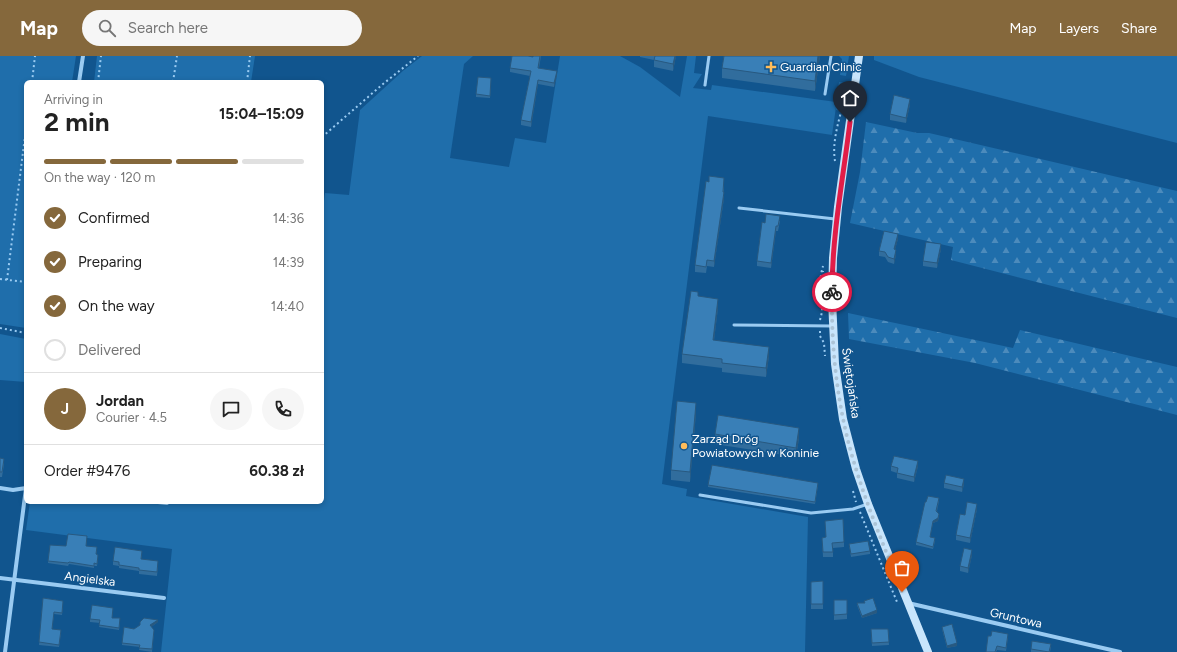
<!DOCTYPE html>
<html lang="en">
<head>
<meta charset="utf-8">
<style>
  body { margin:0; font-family:Figtree,sans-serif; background:#f6f6f6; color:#222; height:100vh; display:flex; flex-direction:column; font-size:15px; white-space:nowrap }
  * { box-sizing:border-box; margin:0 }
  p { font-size:13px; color:#767676 }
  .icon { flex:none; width:22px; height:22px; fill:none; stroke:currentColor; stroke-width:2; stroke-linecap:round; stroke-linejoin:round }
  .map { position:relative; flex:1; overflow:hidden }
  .sheet { position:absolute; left:24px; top:24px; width:300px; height:424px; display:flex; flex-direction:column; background:#fff; border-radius:6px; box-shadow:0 2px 6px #0003 }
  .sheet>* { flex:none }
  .pin { position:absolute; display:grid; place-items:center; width:34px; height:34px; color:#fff; margin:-41px -17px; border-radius:50% 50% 50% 0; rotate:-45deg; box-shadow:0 0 4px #0007 }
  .pin .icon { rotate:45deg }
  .courier { position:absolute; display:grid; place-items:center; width:40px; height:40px; margin:-20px; border:3px solid #e11d48; border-radius:50%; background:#fff; color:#222; box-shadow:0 1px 5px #0007 }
  .overview em { font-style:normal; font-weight:700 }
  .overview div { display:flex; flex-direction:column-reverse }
  .overview { display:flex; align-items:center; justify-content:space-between; height:68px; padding:0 20px }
  h1 { font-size:26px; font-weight:700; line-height:30px }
  .bar { display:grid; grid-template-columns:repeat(4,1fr); gap:6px 4px; align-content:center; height:48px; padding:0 20px }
  .bar i { height:5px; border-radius:3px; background:#e0e0e0 }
  .bar .on { background:#85683c }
  .bar p { grid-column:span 4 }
  .line { display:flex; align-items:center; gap:10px; padding:0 20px; border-top:1px solid #e0e0e0 }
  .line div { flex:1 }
  .round { display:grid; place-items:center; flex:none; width:42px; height:42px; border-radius:21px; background:#f6f6f6 }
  ol { padding:0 20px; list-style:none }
  li { display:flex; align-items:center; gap:12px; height:44px }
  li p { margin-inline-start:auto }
  li .icon { padding:4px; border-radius:50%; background:#85683c; color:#fff; stroke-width:4 }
  li:last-child { color:#767676 }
  li i { width:22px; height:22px; border:2px solid #e0e0e0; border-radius:50% }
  header { display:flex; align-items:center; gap:24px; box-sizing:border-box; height:56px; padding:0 20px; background:#85683c; color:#fff }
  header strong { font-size:19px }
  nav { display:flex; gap:22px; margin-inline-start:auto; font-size:14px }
  .search { width:280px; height:36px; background:#f6f6f6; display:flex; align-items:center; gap:10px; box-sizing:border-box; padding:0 14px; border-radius:22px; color:#767676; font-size:15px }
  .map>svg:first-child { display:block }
  .green { fill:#1f6eab }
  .forest { fill:url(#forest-firs) }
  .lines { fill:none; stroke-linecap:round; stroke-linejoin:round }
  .path { stroke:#9acbf2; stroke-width:2; stroke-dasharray:2 3; stroke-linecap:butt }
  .lane { stroke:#9acbf2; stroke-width:3 }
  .street { stroke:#9acbf2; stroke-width:4 }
  .secondary { stroke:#c8e5fc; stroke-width:8 }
  .wall { fill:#316d9d }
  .shaded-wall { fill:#285980 }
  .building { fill:#397fb7; stroke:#285980 }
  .done { stroke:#acc4d7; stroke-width:4; stroke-dasharray:0 7.2 }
  .route { stroke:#e11d48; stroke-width:5 }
  .poi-dot { fill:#ffbd5b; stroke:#11558e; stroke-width:1.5 }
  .labels { text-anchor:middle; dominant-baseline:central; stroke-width:3; stroke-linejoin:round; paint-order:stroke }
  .poi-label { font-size:12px; fill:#fff; stroke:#11558e; text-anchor:start }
  .street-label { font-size:12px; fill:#fff; stroke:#11558e }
</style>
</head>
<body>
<header>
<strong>Map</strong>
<div class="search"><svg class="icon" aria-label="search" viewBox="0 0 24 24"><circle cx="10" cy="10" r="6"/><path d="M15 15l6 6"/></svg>Search here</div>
<nav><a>Map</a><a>Layers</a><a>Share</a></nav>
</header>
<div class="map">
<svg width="1177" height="596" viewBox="0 0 1177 596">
  <defs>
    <pattern id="forest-firs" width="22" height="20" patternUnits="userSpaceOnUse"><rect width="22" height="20" fill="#1f6eab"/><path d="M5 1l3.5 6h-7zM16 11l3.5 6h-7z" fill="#4c8bbc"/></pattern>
  </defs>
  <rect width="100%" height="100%" fill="#11558e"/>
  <g class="green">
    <polygon points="0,0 76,0 72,26 26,26 26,272 0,268"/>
    <polygon points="97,0 255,0 251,26 94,26"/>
    <polygon points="422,0 473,0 464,8 450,102 509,111 515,82 546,87 560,0 620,0 640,11 680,41 687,0 696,0 694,17 702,18 693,32 711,34 712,29 836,46 839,26 846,27 840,55 836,54 836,51 832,79 708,60 662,428 687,433 686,440 808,461 805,596 161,596 172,493 26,474 30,446 322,446 322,160 325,137 349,139 360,54 404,14"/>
    <polygon points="839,0 849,0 846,20 840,19 842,3"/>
    <polygon points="874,0 1177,0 1177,87 919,21 874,4"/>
    <polygon points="0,278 26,283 26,326 0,324"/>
  </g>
  <g class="forest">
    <polygon points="866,66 917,77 929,77 1177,135 1177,262 951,204 953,191 850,167 860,116"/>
    <polygon points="848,257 1013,292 1020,274 1177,311 1177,359 975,307 849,283"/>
  </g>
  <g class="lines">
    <g class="path">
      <polyline points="32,26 35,0"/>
      <polyline points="98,26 101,0"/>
      <polyline points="173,26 177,0"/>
      <polyline points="247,26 250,0"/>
      <polyline points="322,81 383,28 418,0"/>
      <path d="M835,105C832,87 838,67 843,49"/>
      <polyline points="0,223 26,226"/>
      <polyline points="7,224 26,72"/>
      <polyline points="823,231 823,215"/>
      <polyline points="822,241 820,230 821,218 823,210"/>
      <polyline points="820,264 822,256 822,245"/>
      <polyline points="0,272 26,277"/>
      <polyline points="820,275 820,280 824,287 825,300"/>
      <polyline points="853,435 856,446"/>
      <polyline points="860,456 897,546"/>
    </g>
    <g class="lane">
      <polyline points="705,29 709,0"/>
      <polyline points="825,38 831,0"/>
      <polyline points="739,152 835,163"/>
      <polyline points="734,269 832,270"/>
      <polyline points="700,439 811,457 853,453 868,448"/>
    </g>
    <g class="street">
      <polyline points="79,26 83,0"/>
      <polyline points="0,432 13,434 26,432 5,596"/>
      <polyline points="158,446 167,447"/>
      <polyline points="0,522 164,542"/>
      <polyline points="908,547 1120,596"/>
    </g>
    <polyline class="secondary" points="859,0 838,151 833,202 832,244 835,308 843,363 856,413 868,448 928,596"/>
  </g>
  <g class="wall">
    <polygon points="541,0 539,12 557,19 554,31 538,28 531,71 521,69 521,64 530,20 510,16 510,12 533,1"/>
    <polygon points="640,0 676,0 673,15 654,11 654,4 640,1"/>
    <polygon points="724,0 820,0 815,35 722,22 722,12"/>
    <polygon points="491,22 490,42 476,41 476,38"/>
    <polygon points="910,48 906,67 890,64 890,58"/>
    <polygon points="724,129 724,142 714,211 707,210 706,217 695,216 695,209"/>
    <polygon points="780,165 778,175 776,175 771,212 757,210 757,205 765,167"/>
    <polygon points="898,183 895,193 896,199 894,208 888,206 885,201 879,200 879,195"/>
    <polygon points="941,193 937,212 923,210 923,205"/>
    <polygon points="698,240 718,252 714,284 769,300 766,321 722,316 722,312 682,307 682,298"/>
    <polygon points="696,357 690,426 671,424 671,414"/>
    <polygon points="715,378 799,382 796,401 715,388"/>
    <polygon points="0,402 4,408 2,421 0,421"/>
    <polygon points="891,410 918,410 914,426 897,422 897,417 891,415"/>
    <polygon points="944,427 964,428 962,436 944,432"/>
    <polygon points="708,429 818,429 815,448 708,431"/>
    <polygon points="939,445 937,455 939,460 938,465 933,467 930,481 935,485 933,493 916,489 916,486 926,446"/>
    <polygon points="977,453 970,487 956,484 956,479 965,459"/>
    <polygon points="825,465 844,486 844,491 833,492 833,501 823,501 822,482 826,481"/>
    <polygon points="87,483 86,490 97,494 96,498 98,501 97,510 94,510 94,512 69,508 68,510 48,507 48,505 66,490"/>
    <polygon points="849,488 870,495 870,498 851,501"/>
    <polygon points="142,498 141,503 158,509 157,520 139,518 139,515 119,512 119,510 113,509 113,505"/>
    <polygon points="972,499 968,517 960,515 960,510"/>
    <polygon points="823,525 823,553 811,553 811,526"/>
    <polygon points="43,542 63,545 62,559 54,558 52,573 61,576 59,591 39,589"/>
    <polygon points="834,544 847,544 847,563 834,564"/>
    <polygon points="864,545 877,557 862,562 857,549 857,547 864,547"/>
    <polygon points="112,562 120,565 119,574 99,571 100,567 90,566 90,563"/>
    <polygon points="158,566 151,571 154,574 152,596 139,594 140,591 122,589 122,587 134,573"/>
    <polygon points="942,571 957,590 947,592 942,573"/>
    <polygon points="871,573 888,573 889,589 872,590"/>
    <polygon points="1008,581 1006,595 997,594 996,596 986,596"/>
    <polygon points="1051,591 1050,596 1031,596 1031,593"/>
  </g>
  <g class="shaded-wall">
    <polygon points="675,0 676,0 673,15 673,8"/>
    <polygon points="818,0 820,0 815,35 815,25"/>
    <polygon points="557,15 557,19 554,31 554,27"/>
    <polygon points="538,24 538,28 531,71 531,66"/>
    <polygon points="910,43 910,48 906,67 906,62"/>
    <polygon points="724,136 724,142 714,211 714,205"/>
    <polygon points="776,170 776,175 771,212 771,207"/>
    <polygon points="898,178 898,183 894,198 894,193"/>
    <polygon points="941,188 941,193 937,212 937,207"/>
    <polygon points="896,194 896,199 894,208 894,203"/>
    <polygon points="718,243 718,252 713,293 713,284"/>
    <polygon points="769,291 769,300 766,321 766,312"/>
    <polygon points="696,347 696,357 690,426 690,416"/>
    <polygon points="799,372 799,382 796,401 796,392"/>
    <polygon points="918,405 918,410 914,426 914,421"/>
    <polygon points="964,423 964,428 962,436 962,431"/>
    <polygon points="977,448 977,453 970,487 970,482"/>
    <polygon points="939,458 938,465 933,467 930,484 933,465"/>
    <polygon points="972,494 972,499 968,517 968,512"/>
    <polygon points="877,554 877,557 862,562 862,560"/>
    <polygon points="158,564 158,566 150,572 150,569"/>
    <polygon points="957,587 957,590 947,592 947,590"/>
  </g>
  <g class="building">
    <polygon points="512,0 528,0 533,1 533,0 540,0 538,12 557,15 554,27 538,24 531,66 521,64 531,15 510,12"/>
    <polygon points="655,0 675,0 673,8 654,4"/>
    <polygon points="724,0 818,0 815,25 722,12"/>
    <polygon points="478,21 491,22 490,40 476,38"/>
    <polygon points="894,39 910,43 906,62 890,58"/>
    <polygon points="709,120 724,122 723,136 724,136 714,205 707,204 706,211 695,209 705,133 706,125 709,126"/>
    <polygon points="766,158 780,160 778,170 776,170 771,207 757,205 762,166 765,167"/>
    <polygon points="884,175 898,178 894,193 896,194 894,203 888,201 885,196 879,195"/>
    <polygon points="926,186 941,188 937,207 923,205"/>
    <polygon points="691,235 698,236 698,240 718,243 713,284 769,291 766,312 722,307 722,303 682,298"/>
    <polygon points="677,345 696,347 690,416 671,414"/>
    <polygon points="718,359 799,372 796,392 715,378"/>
    <polygon points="894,400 918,405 914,421 897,417 898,412 891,410"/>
    <polygon points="0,402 4,403 2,416 0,416"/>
    <polygon points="712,409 818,427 815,446 708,429"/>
    <polygon points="946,419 964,423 962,431 944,427"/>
    <polygon points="928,440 939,442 936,455 939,458 938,462 933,465 930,481 935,482 933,491 916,486 925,446 926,446"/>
    <polygon points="967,446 977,448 970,482 956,479 960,458 965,459"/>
    <polygon points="843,463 844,486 832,487 833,496 823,496 822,482 826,481 825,465"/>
    <polygon points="68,478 87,480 86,490 97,491 96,498 98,499 97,508 94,507 94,510 69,506 68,507 48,505 50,489 66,490"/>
    <polygon points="868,485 870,495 851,498 849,488"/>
    <polygon points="115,491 142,495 141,503 158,505 157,516 139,514 139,512 119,509 119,506 113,505"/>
    <polygon points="964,492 972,494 968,512 960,510"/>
    <polygon points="823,525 823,548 811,548 811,526"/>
    <polygon points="43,542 63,545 62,557 54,556 52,573 61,574 59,589 39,586"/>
    <polygon points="873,542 877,554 862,560 857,547 865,547 864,545"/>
    <polygon points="834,544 847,544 847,558 834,559"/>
    <polygon points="92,549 113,552 112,562 120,562 119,572 99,569 100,564 90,563"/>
    <polygon points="144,562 158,564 150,569 154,574 152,593 139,592 140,589 122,587 124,571 134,573 140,569 140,566"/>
    <polygon points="952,568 957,587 947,590 942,571"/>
    <polygon points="871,573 888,573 889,586 872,587"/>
    <polygon points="992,575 1008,578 1006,592 997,590 995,596 986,596 988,580 991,580"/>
    <polygon points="1032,585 1051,588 1049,596 1031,593"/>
  </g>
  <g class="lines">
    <path class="done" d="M832,236C831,296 838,356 856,413C869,455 886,495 902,536"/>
    <path class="route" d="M832,236C832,179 843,123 850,66"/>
  </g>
  <g class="poi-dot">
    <path d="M769 5h4v4h4v4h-4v4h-4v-4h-4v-4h4z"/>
    <circle cx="684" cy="390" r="4"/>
  </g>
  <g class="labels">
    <g class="poi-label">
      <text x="780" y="11">Guardian Clinic</text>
      <text x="692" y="383">Zarząd Dróg<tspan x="692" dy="14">Powiatowych w Koninie</tspan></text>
    </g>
    <g class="street-label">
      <text transform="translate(851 327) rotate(82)">Świętojańska</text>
      <text transform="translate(90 523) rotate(7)">Angielska</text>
      <text transform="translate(1016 562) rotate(13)">Gruntowa</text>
    </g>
  </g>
</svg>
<div class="pin" style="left:902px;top:536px;background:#ea580c"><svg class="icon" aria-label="bag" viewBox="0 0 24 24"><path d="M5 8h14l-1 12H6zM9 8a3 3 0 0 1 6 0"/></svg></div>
<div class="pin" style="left:850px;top:66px;background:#1f2937"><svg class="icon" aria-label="home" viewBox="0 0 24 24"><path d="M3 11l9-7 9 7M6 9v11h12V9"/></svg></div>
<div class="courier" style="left:832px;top:236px"><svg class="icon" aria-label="bike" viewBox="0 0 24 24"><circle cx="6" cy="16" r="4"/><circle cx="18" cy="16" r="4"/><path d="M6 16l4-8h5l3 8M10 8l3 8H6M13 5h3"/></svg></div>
<section class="sheet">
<div class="overview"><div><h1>2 min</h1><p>Arriving in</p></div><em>15:04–15:09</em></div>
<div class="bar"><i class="on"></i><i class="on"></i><i class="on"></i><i></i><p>On the way · 120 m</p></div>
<ol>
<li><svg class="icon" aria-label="check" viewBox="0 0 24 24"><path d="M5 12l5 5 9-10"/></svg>Confirmed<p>14:36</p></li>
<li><svg class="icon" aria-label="check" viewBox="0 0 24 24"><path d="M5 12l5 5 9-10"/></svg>Preparing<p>14:39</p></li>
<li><svg class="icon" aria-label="check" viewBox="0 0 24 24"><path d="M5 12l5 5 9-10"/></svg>On the way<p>14:40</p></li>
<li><i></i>Delivered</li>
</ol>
<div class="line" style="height:72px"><b class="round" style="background:#85683c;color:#fff">J</b><div><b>Jordan</b><p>Courier · 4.5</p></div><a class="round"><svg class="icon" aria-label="chat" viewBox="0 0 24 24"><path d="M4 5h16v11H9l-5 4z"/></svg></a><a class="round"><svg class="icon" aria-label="phone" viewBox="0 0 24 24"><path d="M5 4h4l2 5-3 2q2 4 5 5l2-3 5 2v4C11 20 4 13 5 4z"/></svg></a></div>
<div class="line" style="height:52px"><div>Order #9476</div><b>60.38 zł</b></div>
</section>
</div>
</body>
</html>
